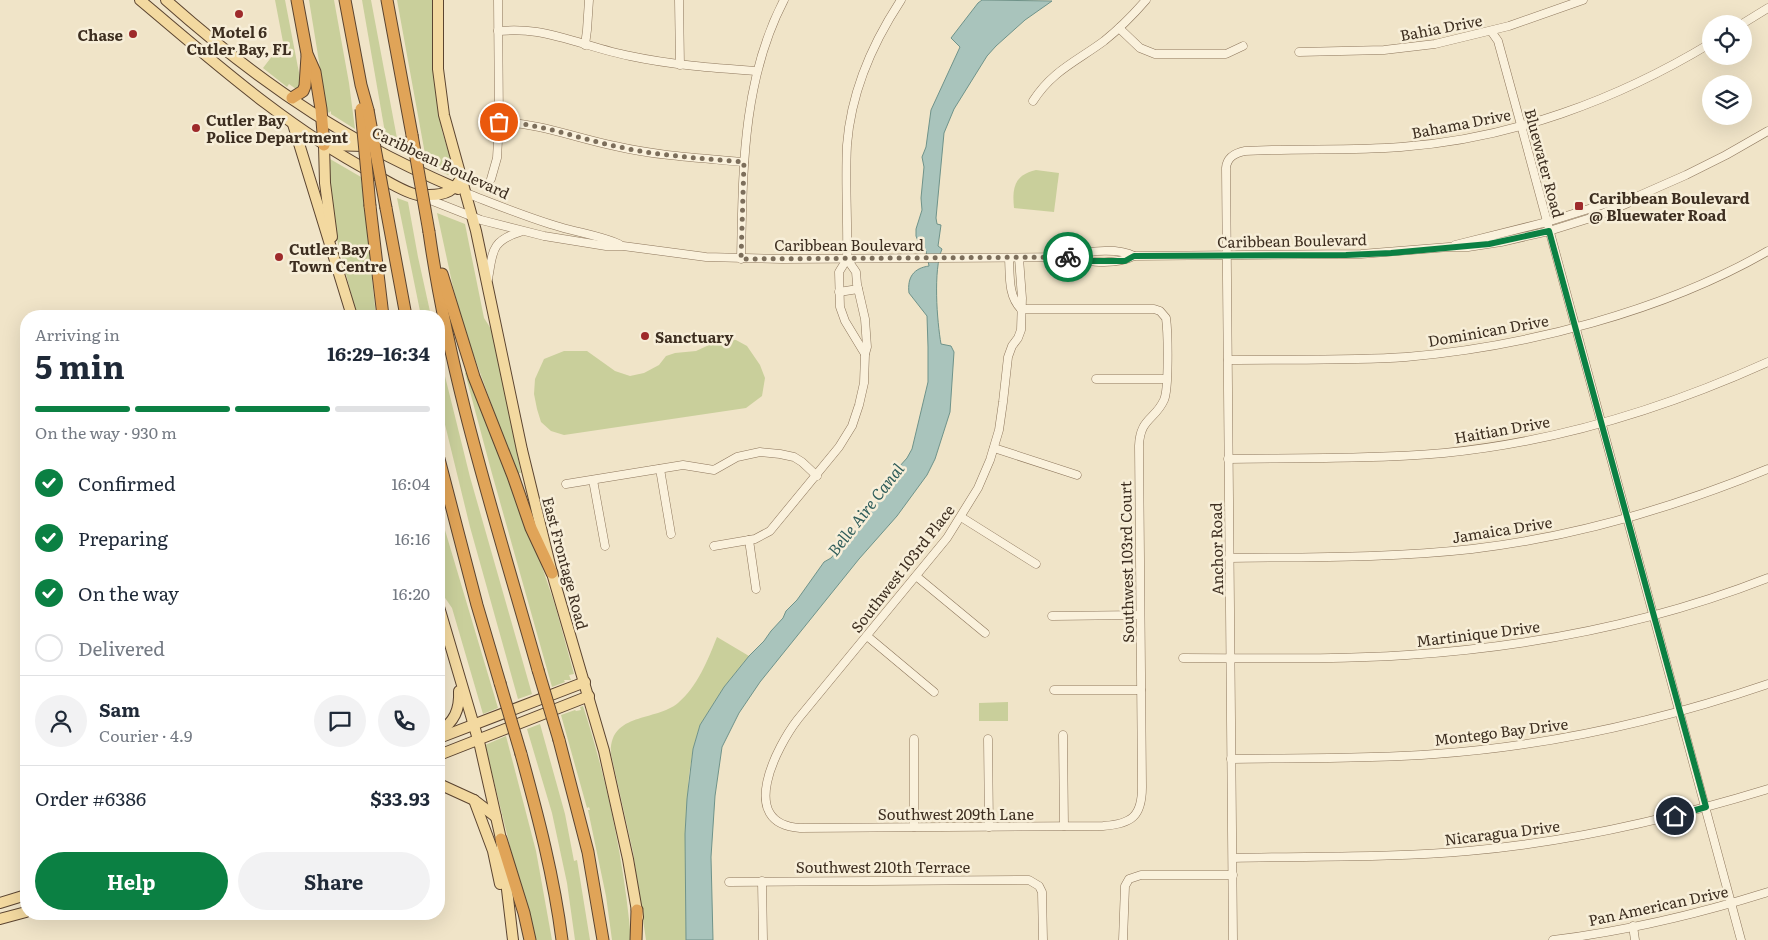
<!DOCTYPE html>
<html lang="en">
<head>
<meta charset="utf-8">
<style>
  body { margin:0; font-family:Literata,serif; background:#f2f2f3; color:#1f2937; height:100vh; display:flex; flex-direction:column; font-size:19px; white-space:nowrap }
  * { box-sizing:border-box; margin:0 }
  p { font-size:16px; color:#747a83 }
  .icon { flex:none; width:28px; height:28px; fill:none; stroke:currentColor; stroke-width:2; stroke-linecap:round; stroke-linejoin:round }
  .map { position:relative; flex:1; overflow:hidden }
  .side { position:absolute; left:20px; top:310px; width:425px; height:610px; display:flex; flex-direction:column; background:#fff; border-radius:20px; box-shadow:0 5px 20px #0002 }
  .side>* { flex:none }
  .tools { position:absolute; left:1702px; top:15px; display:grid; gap:10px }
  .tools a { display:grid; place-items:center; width:50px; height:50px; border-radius:50%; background:#fff; box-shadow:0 5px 20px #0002; font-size:25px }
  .pin { position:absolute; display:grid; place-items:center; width:42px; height:42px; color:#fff; margin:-21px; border:2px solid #fff; border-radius:50%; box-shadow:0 1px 5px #0007 }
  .courier { position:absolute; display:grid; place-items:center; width:50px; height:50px; margin:-25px; border:4px solid #0b8043; border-radius:50%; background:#fff; color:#222; box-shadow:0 1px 6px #0007 }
  .head em { font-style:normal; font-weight:700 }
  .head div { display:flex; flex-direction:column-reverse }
  .head { display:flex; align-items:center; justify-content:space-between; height:85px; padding:0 15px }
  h1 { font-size:32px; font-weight:700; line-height:38px }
  .bar { display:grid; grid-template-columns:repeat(4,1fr); gap:8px 5px; align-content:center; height:60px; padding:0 15px }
  .bar i { height:6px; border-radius:4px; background:#e0e1e3 }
  .bar .selected { background:#0b8043 }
  .bar p { grid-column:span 4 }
  .line { display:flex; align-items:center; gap:12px; padding:0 15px; border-top:1px solid #e0e1e3 }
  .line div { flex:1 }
  .round { display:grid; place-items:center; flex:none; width:52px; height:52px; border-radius:26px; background:#f2f2f3 }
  ol { padding:0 15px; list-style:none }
  li { display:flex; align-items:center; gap:15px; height:55px }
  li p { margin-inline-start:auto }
  li .icon { padding:5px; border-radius:50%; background:#0b8043; color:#fff; stroke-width:4 }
  li:last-child { color:#747a83 }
  li i { width:28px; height:28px; border:2px solid #e0e1e3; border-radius:50% }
  .button { display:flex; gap:10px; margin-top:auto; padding:10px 15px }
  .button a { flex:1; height:58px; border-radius:30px; background:#0b8043; color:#fff; font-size:20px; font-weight:700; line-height:58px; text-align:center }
  .button a+a { background:#f2f2f3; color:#1f2937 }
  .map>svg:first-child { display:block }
  .green { fill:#c9cf9b }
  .water { fill:#a9c4bc; stroke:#6f938a }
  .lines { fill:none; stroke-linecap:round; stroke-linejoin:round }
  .minor-casing { stroke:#8d765c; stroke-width:9 }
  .major-casing { stroke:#5b4430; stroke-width:12 }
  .highway-casing { stroke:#5b4430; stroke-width:13 }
  .minor { stroke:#faf1dc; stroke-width:8 }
  .major { stroke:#f3d9a0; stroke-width:10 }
  .highway { stroke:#e0a458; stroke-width:11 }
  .highway-bridge-casing { stroke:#5b4430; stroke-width:13; stroke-linecap:butt }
  .highway-bridge { stroke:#e0a458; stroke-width:11 }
  .done { stroke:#7c6e5b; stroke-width:5; stroke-dasharray:0 9 }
  .route { stroke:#0b8043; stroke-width:6 }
  .poi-dot { fill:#9e2a2b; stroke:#f7eed8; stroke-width:2 }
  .labels { text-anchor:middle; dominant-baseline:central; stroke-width:5; stroke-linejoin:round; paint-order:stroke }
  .street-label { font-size:15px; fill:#3d2e20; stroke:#f7eed8 }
  .poi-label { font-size:15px; font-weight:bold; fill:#3d2e20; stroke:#f7eed8; text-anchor:start }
  .water-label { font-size:16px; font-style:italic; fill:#2f5d5a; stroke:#f7eed8 }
</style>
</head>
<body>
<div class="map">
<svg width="1768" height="940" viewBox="0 0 1768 940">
  <rect width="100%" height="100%" fill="#f0e4c8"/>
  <g class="green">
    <polygon points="275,0 285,0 300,78 299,86 296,89 289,84 287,87 263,68 283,42"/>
    <polygon points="309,0 334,0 349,83 355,129 331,114 331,111 329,113 327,111"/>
    <polygon points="362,0 371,0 399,149 387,144"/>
    <polygon points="397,0 433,0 433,59 436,96 442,131 454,170 454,178 452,175 451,176 450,174 448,175 427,165"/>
    <polygon points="330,159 361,177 376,316 357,316 335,232 328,172"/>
    <path d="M1036,170L1059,173L1054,212L1014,208C1012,188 1014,175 1036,170Z"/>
    <polygon points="397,198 408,202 418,257 431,316 421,316"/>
    <polygon points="437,213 465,224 484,318 493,332 521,473 516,473 513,466 515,464 508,450 464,328 453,287"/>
    <polygon points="722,339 736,340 747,346 760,365 765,378 762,396 746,408 564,435 551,431 541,422 537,409 534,394 535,379 544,359 564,351 587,351 615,371 630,376 644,373 659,365 666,356 675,353 696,351"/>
    <polygon points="439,352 470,477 532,694 518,699 470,527 439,400"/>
    <polygon points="469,372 536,549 555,605 574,674 569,675 571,680 564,680 565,682 552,687 491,470 465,373"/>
    <polygon points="439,510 498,708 483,714 452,608 441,592 439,581"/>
    <path d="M717,637L749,656L724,687L700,725L693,749L689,775L685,834L686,940H646L633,852L611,754C609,712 655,722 678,703C697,687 708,660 717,637Z"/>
    <polygon points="1008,702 1008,721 979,721 979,703"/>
    <path d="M583,706C607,779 625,866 631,940H612L606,896L588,810H590L589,807L587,808L561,715L575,710L576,711L581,710L580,707Z"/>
    <polygon points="540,724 565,814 574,861 577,860 590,940 575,940 567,883 552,813 527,729"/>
    <polygon points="506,736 536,851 552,940 533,940 485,745"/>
  </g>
  <path class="water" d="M982,0L1052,1L1025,20L996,46L987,56L954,109L944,133L936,218L937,224L941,225L938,246L942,249C933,270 937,321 941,344L951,346L954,352L950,412L935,459L927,475L897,516L859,559L760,682L739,713L722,747L715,796L711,857L713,940H686L685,834L687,799L693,749L700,725L724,687L749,656L764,641L771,631L783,618L786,611L797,600L824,562L831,558L869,514L890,483V477L907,458L912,449L928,382V347L927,316L909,293C907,277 914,268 929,266L926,251L920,246L916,236V229L922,210L921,198L924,167L922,157L926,147L931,110L960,47L951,38L978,3Z"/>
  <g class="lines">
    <g class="minor-casing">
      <g id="minor">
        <polyline points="679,0 680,65"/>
        <polyline points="1742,24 1768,8"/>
        <polyline points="1119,28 1140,48 1155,54 1226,54 1243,46"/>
        <path d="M498,31C511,30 524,30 537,32C568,37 599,50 630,56C672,65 714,68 756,71"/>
        <polyline points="1491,31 1498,41 1521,125 1741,940"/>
        <polyline points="585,45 587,30 589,0"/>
        <polyline points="1299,52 1384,50 1435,44 1509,26 1583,0"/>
        <path d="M1033,101C1052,71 1077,61 1104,41C1119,29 1133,15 1146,0"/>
        <path d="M499,122C539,123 576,138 615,146C658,156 700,158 744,162"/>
        <polyline points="491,179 497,158 499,122 498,0"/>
        <path d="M466,193C497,205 528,218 560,227C580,233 601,236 619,244"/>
        <path d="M420,196L481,220L544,236L606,246H623L706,257L782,259L1075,257C1091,264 1118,264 1134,256L1361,254L1449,247H1468L1501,242L1549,231L1597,216L1628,203L1636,197"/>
        <polyline points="1455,245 1547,222 1624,198 1636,197 1686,175 1726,155 1768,131"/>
        <path d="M1075,257C1088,249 1121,249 1134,256"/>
        <path d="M1009,258C1010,276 1008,296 1021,309"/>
        <path d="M1019,258L1022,298L1021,330L1018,338L1012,346L1008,357L1003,402L999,430L990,460L978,488L947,538L798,719C777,746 736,824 800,828L1103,826C1132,824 1142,816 1142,787L1139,446C1140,418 1155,420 1164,400C1169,389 1168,332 1166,318L1160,311L1154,309H1021"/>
        <path d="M741,259C743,170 742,81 784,0"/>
        <path d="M488,279C493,253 490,241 520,232"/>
        <polyline points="839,292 858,289"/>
        <path d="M865,354L845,321L840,307L839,272L847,259C848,221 845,183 847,145C851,92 872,44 901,0"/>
        <path d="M1228,360C1287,359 1347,361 1406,357C1525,347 1664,311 1768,251"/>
        <polyline points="1096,379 1166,379"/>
        <polyline points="994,448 1077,475"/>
        <path d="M1228,459C1301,458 1373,459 1444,453C1556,442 1666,408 1768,362"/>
        <polyline points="660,469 671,534"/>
        <polyline points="593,480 605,546"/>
        <polyline points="566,484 683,465 714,470 737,457 760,452 780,454 794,457 802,462 817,476"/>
        <polyline points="961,517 1036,564"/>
        <polyline points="749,540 756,589"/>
        <polyline points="714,546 755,539 770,531 839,447 852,426 859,405 864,383 865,354 867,347 865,319 857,284 856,272 847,259"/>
        <path d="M1229,558C1310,557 1391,558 1472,549C1574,537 1673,508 1768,469"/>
        <polyline points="916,576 985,633"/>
        <polyline points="1052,616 1140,615"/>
        <polyline points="867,636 934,692"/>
        <path d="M1183,658C1258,658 1333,660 1407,655C1530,647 1653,623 1768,578"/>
        <polyline points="1054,690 1141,690"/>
        <polyline points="1063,735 1064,826"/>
        <polyline points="914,739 914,827"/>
        <polyline points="988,739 989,827"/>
        <path d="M1231,759C1299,758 1367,759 1435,754C1549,746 1660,721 1768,684"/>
        <path d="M1233,858C1311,856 1390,858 1468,851C1570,842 1670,819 1768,789"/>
        <polyline points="762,881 763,940"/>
        <polyline points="729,882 1029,880 1039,886 1042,892 1043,940"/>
        <polyline points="1633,926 1635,940"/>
        <polyline points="1123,940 1125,886 1129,879 1141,875 1233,875"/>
        <path d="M1233,940L1226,168C1227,157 1235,153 1245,151C1297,148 1349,151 1401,147C1511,139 1617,100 1711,43"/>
        <path d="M1553,940C1626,931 1698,914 1768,892"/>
      </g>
    </g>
    <g class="major-casing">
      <g id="major">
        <path d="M140,0C214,62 285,126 371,172C383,179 405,193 418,195C421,196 426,195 429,195C445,195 456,191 462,175"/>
        <path d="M166,0C228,55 296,107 369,146C398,162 428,176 458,189"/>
        <polyline points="438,0 438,69 444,115 476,231 522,450 552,573 604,751 628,859 638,917"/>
        <polyline points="293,124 352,316"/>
        <polyline points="324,145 325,183 332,237"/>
        <polyline points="325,145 365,146"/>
        <polyline points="439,607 480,746 501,839 513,940"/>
        <path d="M439,732C454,722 460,710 459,691"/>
        <polyline points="439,738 585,682"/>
        <polyline points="439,755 589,696"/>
        <polyline points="439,784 474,800 496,817"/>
        <polyline points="474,800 493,851 500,884"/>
        <polyline points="0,903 26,895"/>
        <polyline points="0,919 26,912"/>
      </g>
    </g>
    <g class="highway-casing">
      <g id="highway">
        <polyline points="297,0 307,54 315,72 321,109 324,145"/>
        <polyline points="345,0 361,85 368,110"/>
        <polyline points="387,0 412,135"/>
        <polyline points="292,98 303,91 305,86 307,56"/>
        <polyline points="370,206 383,316"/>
        <polyline points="386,208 406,316"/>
        <path d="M429,232C450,381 497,525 538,670"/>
        <polyline points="442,274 474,377 513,476 531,528 552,573"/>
        <polyline points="439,459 477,605 500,683"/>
        <polyline points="559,740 588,852 603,940"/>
        <path d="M521,754C538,816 554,877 562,940"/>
        <polyline points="501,839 524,913 530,940"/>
        <polyline points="636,940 637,910"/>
      </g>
    </g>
    <use href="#minor" class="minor"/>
    <use href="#major" class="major"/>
    <use href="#highway" class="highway"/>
    <g class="highway-bridge-casing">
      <g id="highway-bridge">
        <polyline points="361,109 370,206"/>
        <polyline points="368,110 386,208"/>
        <polyline points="412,135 429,232"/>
        <polyline points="538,670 559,740"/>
        <polyline points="500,683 521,754"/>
      </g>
    </g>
    <use href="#highway-bridge" class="highway-bridge"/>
  </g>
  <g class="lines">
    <path class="done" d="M499,122C539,123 576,138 615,146C658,156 700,158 744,162L741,259L1068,257"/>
    <polyline class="route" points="1068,257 1074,257 1084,261 1125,261 1134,256 1346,255 1391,253 1489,244 1549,231 1706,807 1675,816"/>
  </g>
  <g class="poi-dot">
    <circle cx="239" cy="14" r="5"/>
    <circle cx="133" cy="34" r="5"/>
    <circle cx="196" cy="128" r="5"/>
    <rect x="1574" y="201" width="10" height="10" rx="2.5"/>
    <circle cx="279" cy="257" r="5"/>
    <circle cx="645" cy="336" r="5"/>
  </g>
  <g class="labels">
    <g class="street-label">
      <text transform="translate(1441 27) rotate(-11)">Bahia Drive</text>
      <text transform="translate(1461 123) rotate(-11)">Bahama Drive</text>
      <text transform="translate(441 162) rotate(25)">Caribbean Boulevard</text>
      <text transform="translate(1545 163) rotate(75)">Bluewater Road</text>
      <text transform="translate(1292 240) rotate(-1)">Caribbean Boulevard</text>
      <text x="849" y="244">Caribbean Boulevard</text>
      <text transform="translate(1488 330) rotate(-10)">Dominican Drive</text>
      <text transform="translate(1502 429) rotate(-10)">Haitian Drive</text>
      <text transform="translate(1502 529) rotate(-9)">Jamaica Drive</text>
      <text transform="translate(1216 549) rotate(-91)">Anchor Road</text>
      <text transform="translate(1126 562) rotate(-91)">Southwest 103rd Court</text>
      <text transform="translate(566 563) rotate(75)">East Frontage Road</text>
      <text transform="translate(902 568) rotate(-52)">Southwest 103rd Place</text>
      <text transform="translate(1478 633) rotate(-7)">Martinique Drive</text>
      <text transform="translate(1501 731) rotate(-7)">Montego Bay Drive</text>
      <text x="956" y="813">Southwest 209th Lane</text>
      <text transform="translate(1502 832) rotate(-7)">Nicaragua Drive</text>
      <text x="883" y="866">Southwest 210th Terrace</text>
      <text transform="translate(1658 905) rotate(-12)">Pan American Drive</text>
    </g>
    <g class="poi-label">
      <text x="239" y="31" text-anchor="middle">Motel 6<tspan x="239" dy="17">Cutler Bay, FL</tspan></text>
      <text x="123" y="34" text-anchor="end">Chase</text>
      <text x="206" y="119">Cutler Bay<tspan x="206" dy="17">Police Department</tspan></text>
      <text x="1589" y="197">Caribbean Boulevard<tspan x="1589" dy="17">@ Bluewater Road</tspan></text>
      <text x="289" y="248">Cutler Bay<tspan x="289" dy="17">Town Centre</tspan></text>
      <text x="655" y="336">Sanctuary</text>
    </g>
    <g class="water-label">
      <text transform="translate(865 509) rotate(-52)">Belle Aire Canal</text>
    </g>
  </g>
</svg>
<div class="tools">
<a><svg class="icon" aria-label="locate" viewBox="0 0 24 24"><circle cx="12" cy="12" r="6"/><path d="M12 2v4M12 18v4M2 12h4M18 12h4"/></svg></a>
<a><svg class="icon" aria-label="layers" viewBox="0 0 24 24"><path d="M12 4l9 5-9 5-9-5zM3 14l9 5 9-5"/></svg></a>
</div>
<div class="pin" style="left:499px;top:122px;background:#ea580c"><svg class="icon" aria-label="bag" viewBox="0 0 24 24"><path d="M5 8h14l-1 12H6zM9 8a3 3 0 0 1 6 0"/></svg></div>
<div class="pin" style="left:1675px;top:816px;background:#1f2937"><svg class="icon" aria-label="home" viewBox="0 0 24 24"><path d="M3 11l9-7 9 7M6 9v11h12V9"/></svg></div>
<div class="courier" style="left:1068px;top:257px"><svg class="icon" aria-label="bike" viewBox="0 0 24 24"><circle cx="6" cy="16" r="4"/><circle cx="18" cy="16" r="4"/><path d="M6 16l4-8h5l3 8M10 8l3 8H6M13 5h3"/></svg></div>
<section class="side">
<div class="head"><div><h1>5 min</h1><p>Arriving in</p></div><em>16:29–16:34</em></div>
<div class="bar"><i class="selected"></i><i class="selected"></i><i class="selected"></i><i></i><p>On the way · 930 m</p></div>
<ol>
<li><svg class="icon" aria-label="check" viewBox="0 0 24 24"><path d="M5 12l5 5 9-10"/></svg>Confirmed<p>16:04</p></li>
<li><svg class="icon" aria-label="check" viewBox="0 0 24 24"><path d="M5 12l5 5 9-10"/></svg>Preparing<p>16:16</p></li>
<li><svg class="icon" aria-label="check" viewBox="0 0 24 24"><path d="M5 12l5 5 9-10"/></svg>On the way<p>16:20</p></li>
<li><i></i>Delivered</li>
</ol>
<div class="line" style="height:90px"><a class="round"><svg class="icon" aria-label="person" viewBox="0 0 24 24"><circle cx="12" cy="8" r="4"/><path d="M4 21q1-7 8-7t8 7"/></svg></a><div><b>Sam</b><p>Courier · 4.9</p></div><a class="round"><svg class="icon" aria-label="chat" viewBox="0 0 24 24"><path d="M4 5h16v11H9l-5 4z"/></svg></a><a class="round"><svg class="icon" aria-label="phone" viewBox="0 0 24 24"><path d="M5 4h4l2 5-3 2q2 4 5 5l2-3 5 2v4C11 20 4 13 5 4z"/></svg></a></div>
<div class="line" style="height:65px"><div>Order #6386</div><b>$33.93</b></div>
<div class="button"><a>Help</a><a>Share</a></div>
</section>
</div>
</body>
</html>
